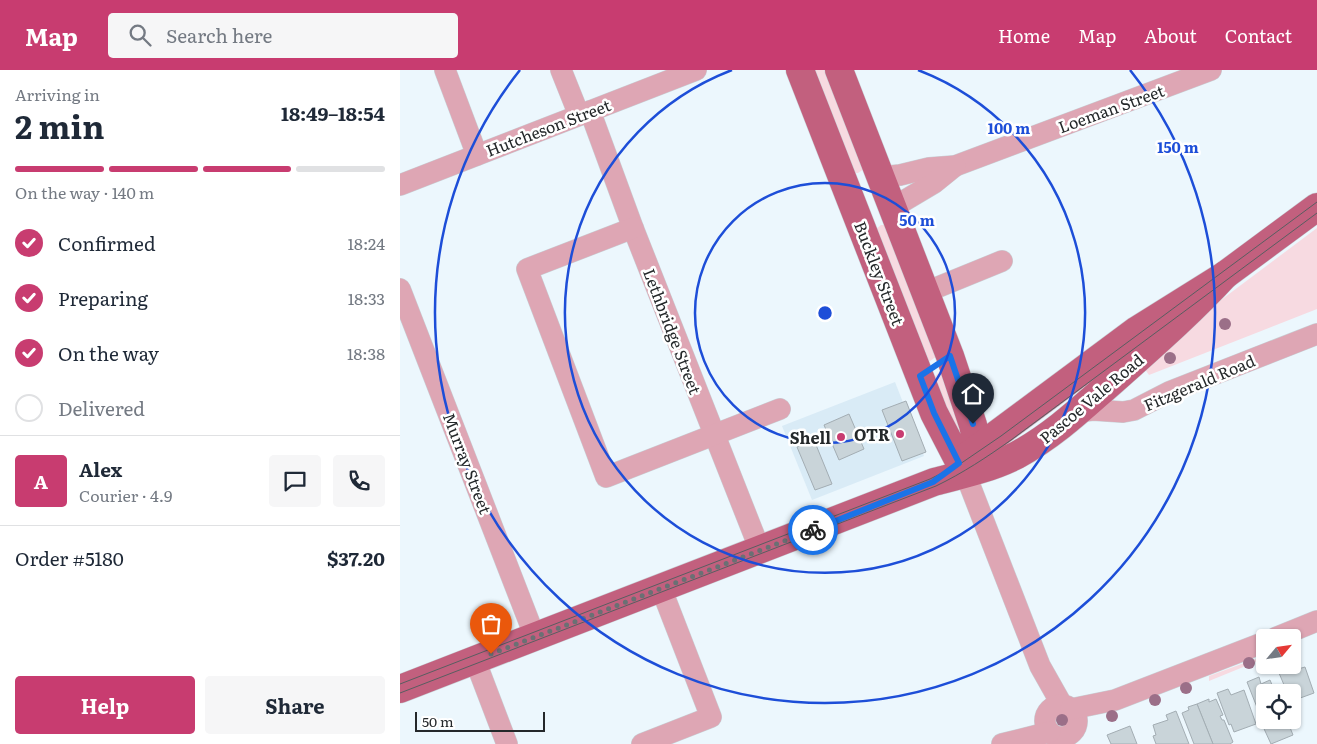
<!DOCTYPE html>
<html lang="en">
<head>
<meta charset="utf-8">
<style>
  body { margin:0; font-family:Literata,serif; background:#f6f6f7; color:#1f2937; height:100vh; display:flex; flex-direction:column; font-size:19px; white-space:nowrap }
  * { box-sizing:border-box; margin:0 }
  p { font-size:16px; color:#747a83 }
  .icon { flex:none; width:28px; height:28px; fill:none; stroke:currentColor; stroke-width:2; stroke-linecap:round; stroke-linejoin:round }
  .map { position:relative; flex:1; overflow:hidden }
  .sheet { display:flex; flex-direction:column; background:#fff; width:400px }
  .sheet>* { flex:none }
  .needle { width:32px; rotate:61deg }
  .buttons { position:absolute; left:856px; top:559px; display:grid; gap:10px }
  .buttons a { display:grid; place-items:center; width:45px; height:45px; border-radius:5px; background:#fff; box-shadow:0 1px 4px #0004; font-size:25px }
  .scale { position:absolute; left:15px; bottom:12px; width:130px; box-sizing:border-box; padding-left:5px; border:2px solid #24282a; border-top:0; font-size:14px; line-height:18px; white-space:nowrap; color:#24282a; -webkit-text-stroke:4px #fff; paint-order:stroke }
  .pin { position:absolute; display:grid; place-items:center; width:42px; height:42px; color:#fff; margin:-51px -21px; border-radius:50% 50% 50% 0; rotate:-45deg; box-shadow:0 0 5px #0007 }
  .pin .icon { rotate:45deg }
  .courier { position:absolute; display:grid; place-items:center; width:50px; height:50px; margin:-25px; border:4px solid #1a73e8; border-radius:50%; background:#fff; color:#222; box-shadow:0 1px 6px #0007 }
  .headline em { font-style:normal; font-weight:700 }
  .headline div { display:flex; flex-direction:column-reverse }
  .headline { display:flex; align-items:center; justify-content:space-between; height:85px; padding:0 15px }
  h1 { font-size:32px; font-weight:700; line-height:38px }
  .bar { display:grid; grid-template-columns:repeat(4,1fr); gap:8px 5px; align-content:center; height:60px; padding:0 15px }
  .bar i { height:6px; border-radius:4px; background:#e0e1e3 }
  .bar .active { background:#c83c70 }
  .bar p { grid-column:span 4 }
  .line { display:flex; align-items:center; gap:12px; padding:0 15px; border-top:1px solid #e0e1e3 }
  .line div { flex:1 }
  .round { display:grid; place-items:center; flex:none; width:52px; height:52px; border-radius:5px; background:#f6f6f7 }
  ol { padding:0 15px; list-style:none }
  li { display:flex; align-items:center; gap:15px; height:55px }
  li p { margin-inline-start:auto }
  li .icon { padding:5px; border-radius:50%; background:#c83c70; color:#fff; stroke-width:4 }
  li:last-child { color:#747a83 }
  li i { width:28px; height:28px; border:2px solid #e0e1e3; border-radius:50% }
  .cta { display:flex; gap:10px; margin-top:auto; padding:10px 15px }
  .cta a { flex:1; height:58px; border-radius:5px; background:#c83c70; color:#fff; font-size:20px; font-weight:700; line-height:58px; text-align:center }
  .cta a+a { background:#f6f6f7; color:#1f2937 }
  header { display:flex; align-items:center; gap:30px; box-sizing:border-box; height:70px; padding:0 25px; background:#c83c70; color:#fff }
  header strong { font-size:24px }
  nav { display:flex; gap:28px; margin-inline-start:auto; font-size:18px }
  .search { width:350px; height:45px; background:#f6f6f7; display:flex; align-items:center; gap:12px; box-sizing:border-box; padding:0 18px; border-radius:5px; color:#747a83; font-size:19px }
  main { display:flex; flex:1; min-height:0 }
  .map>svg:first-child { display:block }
  .built { fill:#d9ebf6 }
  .green { fill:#f7dae1 }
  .building { fill:#c9d4d9; stroke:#a3adb3 }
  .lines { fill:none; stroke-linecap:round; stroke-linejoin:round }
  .minor-casing { stroke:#c8d2d7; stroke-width:22 }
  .major-casing { stroke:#c8d2d7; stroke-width:29 }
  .minor { stroke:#dea6b4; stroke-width:21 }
  .major { stroke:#c2607e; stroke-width:28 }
  .tram { stroke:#585e61; stroke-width:1 }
  .tree { fill:#9b6f88 }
  .done { stroke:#6a7074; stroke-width:5; stroke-dasharray:0 9 }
  .route { stroke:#1a73e8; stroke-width:6 }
  .ring { fill:none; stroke:#1d4ed8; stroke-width:2.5 }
  .poi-dot { fill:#c83c70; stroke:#fff; stroke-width:2 }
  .labels { text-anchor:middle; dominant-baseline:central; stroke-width:5; stroke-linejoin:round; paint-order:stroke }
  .street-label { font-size:16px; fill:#24282a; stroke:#fff }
  .poi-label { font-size:16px; font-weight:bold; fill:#24282a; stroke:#fff; text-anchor:end }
  .centre { fill:#1d4ed8; stroke:#fff; stroke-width:2.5 }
  .ring-label { font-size:15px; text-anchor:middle; font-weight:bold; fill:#1d4ed8; stroke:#fff; stroke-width:5; stroke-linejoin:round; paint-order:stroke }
</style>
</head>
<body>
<header>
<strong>Map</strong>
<div class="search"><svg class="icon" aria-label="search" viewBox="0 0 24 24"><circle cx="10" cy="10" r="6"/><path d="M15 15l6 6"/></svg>Search here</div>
<nav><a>Home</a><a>Map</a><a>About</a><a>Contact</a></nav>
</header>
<main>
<section class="sheet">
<div class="headline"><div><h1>2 min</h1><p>Arriving in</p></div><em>18:49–18:54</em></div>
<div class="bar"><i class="active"></i><i class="active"></i><i class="active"></i><i></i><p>On the way · 140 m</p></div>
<ol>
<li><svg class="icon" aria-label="check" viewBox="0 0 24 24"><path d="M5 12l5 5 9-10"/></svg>Confirmed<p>18:24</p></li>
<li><svg class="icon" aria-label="check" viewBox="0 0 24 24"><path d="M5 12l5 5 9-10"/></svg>Preparing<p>18:33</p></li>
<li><svg class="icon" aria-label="check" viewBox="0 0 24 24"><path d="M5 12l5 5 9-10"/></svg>On the way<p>18:38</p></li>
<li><i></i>Delivered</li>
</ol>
<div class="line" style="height:90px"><b class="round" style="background:#c83c70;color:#fff">A</b><div><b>Alex</b><p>Courier · 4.9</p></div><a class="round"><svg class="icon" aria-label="chat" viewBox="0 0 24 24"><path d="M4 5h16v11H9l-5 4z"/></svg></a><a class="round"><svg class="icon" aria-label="phone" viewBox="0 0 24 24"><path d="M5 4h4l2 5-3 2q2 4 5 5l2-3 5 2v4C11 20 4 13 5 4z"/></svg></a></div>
<div class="line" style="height:65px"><div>Order #5180</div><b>$37.20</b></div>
<div class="cta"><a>Help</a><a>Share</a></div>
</section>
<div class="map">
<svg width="917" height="674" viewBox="0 0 917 674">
  <rect width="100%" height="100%" fill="#ecf7fd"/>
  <polygon class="built" points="495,312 524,386 412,430 382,356"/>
  <g class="green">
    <polygon points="411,0 432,0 464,99 458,103 455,103"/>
    <polygon points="481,155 487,155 537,286 530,291 526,290 475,160"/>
    <polygon points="917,158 917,239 749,305 744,298 821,230"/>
    <polygon points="542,299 561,361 559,366 531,311"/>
    <polygon points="855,589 858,591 809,611 809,606"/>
  </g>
  <g class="building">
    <polygon points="506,331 526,382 502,391 482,340"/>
    <polygon points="449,344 464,379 439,390 424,355"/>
    <polygon points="414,370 432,414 415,420 397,377"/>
    <polygon points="905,597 914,623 892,631 892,622 887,622 879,603 882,599 891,599 891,601"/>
    <polygon points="859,607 861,614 870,610 875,622 865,622 865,650 887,650 893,665 871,674 860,650 862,650 847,612"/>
    <polygon points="828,619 831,625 844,620 856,654 834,662 831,654 829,655 817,623"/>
    <polygon points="809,629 809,632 816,629 823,645 820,646 822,650 824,650 833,672 830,674 813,674 797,634"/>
    <polygon points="797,634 813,674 794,674 782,643 789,640 788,637"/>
    <polygon points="776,641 789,674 756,674 753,666 756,665 753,655 768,650 766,645"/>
    <polygon points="730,656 737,674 711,674 707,665"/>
  </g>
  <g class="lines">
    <g class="minor-casing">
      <g id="minor">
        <polyline points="45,0 77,85"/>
        <polyline points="161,0 179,45"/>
        <polyline points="190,41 233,158 360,480"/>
        <polyline points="480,107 500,105 529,98 555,96 811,0"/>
        <polyline points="0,115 296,0"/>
        <polyline points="492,138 534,113 555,96"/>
        <polyline points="233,158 127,199 206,407 380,339"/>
        <polyline points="0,219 135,567"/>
        <polyline points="526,222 602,191"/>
        <polyline points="677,342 693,340 723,342 734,340 769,322 917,264"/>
        <polyline points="565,403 640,596 662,635"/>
        <polyline points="875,568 917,551"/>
        <polyline points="75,590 107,674"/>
        <circle cx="661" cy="651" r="16"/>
        <polyline points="671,639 715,630 865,572"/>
        <polyline points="242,674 311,647 261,518"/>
        <polyline points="602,674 650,662"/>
      </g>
    </g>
    <g class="major-casing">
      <g id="major">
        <polyline points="400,0 534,343 565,403 574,394 578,387 578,378 573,355 550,286 439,0"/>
        <polyline points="566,387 737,260 825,205 917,137"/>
        <path d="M0,619L534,412C561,405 592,398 617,385C654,365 683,337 714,310C752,276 790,243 825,205"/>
      </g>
    </g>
    <use href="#minor" class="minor"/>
    <use href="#major" class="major"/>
    <g class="tram">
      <polyline points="0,614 530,409 560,394 601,366 917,132"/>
      <path d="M0,623L536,416C563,403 587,387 611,370L917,143"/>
    </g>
  </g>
  <g class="tree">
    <circle cx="825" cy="254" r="6"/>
    <circle cx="770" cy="288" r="6"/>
    <circle cx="849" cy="593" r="6"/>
    <circle cx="786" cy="618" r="6"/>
    <circle cx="755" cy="630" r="6"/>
    <circle cx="712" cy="646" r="6"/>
    <circle cx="662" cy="650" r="6"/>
  </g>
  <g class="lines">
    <polyline class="done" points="91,584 413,460"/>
    <polyline class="route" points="413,460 533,412 559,393 534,343 520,306 550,286 573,354"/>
  </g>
  <g class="ring">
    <circle cx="425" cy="243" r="130"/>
    <path d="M518 0A260 260 0 1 1 332 0"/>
    <path d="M730 0A390 390 0 1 1 120 0"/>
  </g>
  <g class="poi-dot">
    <circle cx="500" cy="364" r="5"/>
    <circle cx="441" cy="367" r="5"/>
  </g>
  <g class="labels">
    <g class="street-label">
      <text transform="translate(711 38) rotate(-20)">Loeman Street</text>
      <text transform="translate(148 57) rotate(-21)">Hutcheson Street</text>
      <text transform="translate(480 203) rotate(69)">Buckley Street</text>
      <text transform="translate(273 261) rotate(69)">Lethbridge Street</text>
      <text transform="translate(799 312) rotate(-23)">Fitzgerald Road</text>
      <text transform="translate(691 328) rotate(-40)">Pascoe Vale Road</text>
      <text transform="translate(68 393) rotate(69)">Murray Street</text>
    </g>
    <g class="poi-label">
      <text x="490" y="364">OTR</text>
      <text x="431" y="367">Shell</text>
    </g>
  </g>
  <circle cx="425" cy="243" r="8" class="centre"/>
  <g class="ring-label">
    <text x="609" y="64">100 m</text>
    <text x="778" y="83">150 m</text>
    <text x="517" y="156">50 m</text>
  </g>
</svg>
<div class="buttons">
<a><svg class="needle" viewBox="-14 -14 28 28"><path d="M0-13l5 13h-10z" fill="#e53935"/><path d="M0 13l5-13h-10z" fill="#747a83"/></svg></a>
<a><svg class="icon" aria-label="locate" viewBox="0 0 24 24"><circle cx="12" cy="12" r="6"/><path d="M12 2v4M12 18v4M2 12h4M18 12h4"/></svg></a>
</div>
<div class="scale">50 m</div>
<div class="pin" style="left:91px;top:584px;background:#ea580c"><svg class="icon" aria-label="bag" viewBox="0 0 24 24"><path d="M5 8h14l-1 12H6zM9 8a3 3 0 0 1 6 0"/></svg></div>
<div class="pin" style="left:573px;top:354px;background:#1f2937"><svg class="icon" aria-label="home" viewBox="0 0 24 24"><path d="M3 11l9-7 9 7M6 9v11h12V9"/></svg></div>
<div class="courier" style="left:413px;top:460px"><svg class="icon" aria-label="bike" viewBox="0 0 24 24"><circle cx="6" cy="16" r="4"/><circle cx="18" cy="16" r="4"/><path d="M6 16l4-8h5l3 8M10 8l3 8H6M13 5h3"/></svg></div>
</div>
</main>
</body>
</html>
